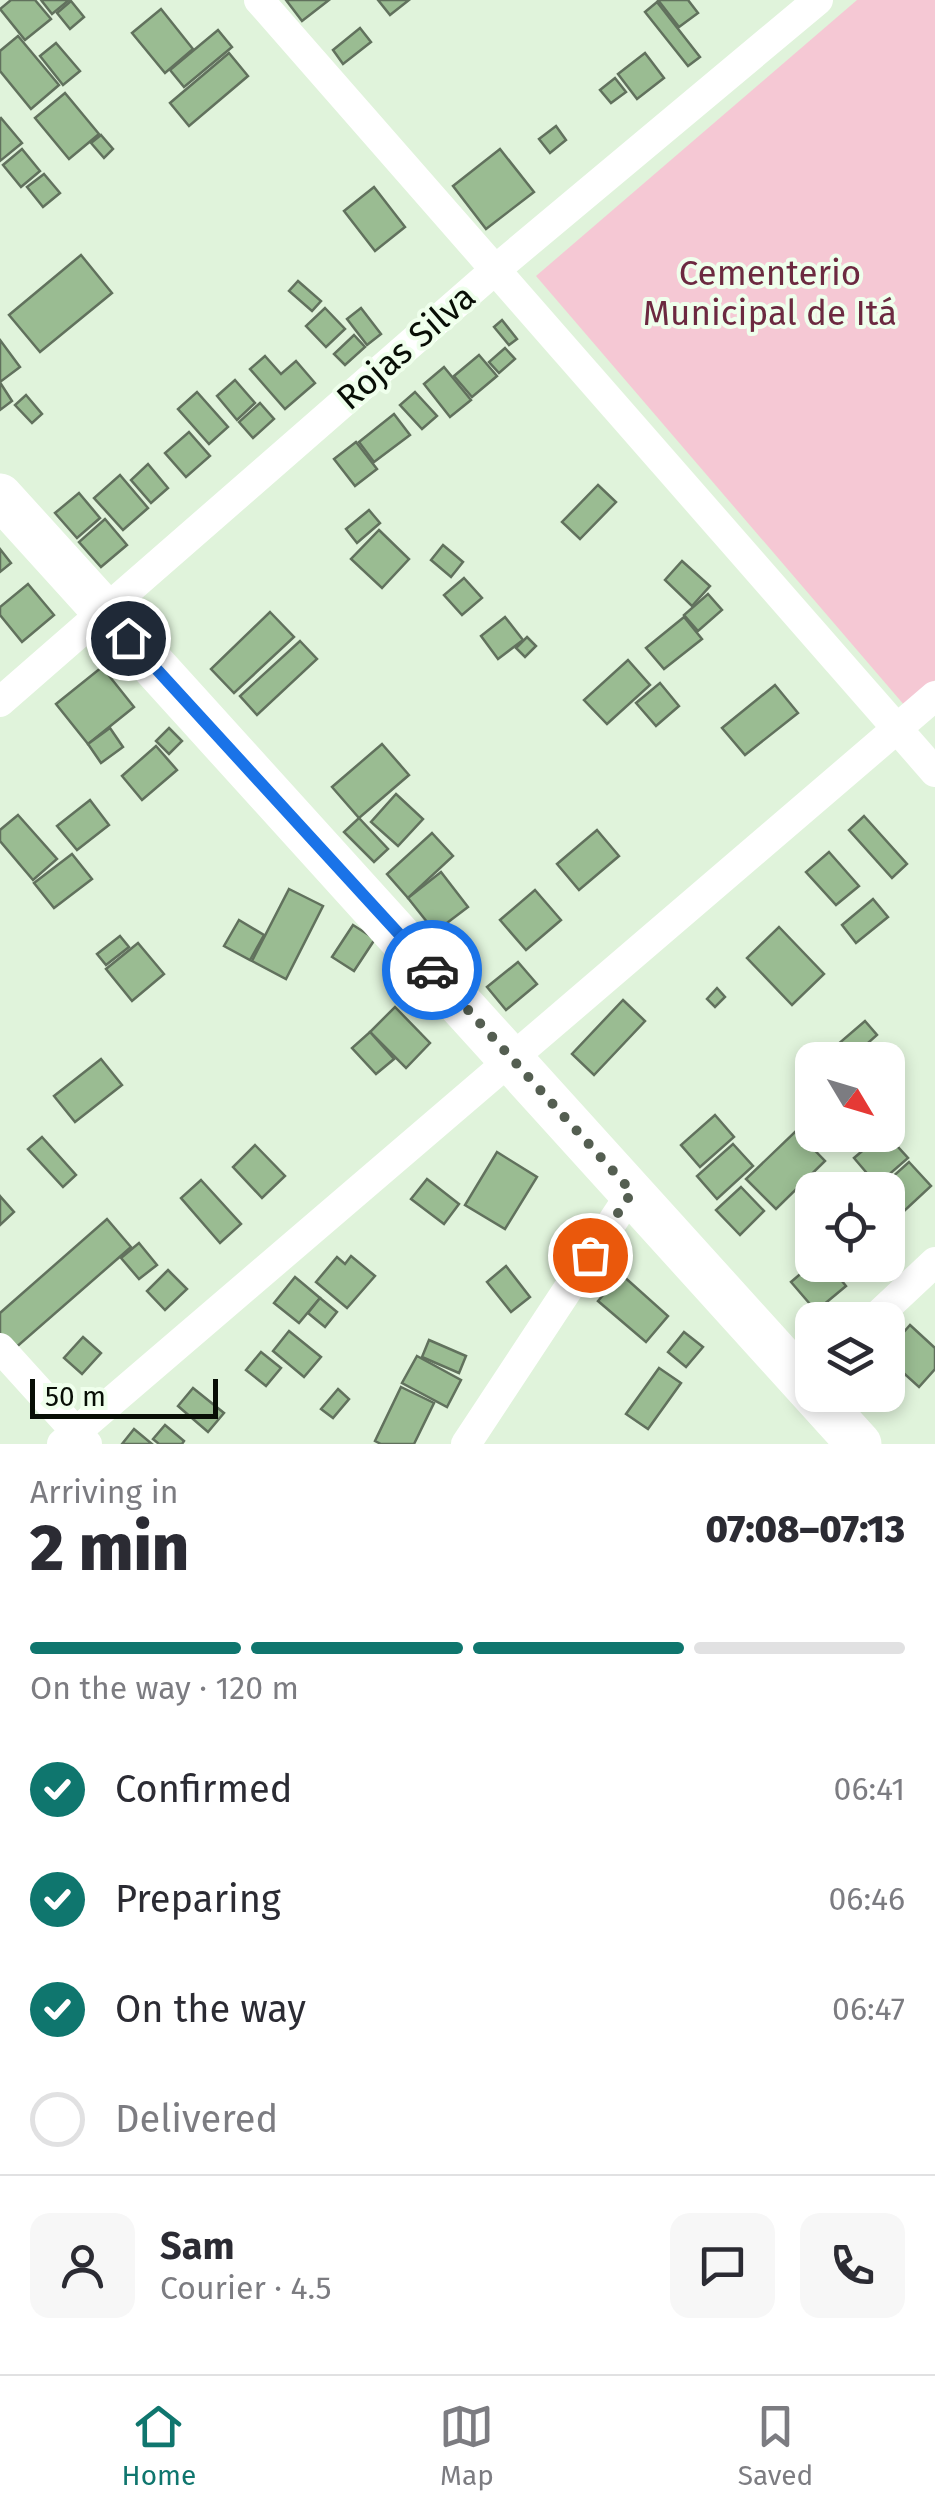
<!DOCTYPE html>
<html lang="en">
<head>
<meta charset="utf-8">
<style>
  body { margin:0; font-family:"Fira Sans",sans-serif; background:#f7f7f7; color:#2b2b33; height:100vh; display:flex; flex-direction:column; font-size:38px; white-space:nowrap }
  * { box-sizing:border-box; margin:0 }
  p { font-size:32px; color:#7c7c81 }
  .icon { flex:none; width:55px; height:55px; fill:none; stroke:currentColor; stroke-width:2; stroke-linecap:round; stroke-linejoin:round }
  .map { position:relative; height:1444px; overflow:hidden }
  .sheet { display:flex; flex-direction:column; background:#fff; flex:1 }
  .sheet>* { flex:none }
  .needle { width:65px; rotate:128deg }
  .controls { position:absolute; left:795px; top:1042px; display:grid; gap:20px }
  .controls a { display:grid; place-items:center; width:110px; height:110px; border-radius:20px; background:#fff; box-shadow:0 5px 15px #0003; font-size:50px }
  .scale { position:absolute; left:30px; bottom:25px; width:188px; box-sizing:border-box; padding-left:10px; border:5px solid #080e06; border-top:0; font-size:28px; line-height:35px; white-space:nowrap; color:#080e06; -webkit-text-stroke:8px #efffec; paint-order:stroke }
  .pin { position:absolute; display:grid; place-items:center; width:85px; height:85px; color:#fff; margin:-42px; border:5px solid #fff; border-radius:50%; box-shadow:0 2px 10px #0007 }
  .courier { position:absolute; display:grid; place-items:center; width:100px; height:100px; margin:-50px; border:8px solid #1a73e8; border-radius:50%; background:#fff; color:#222; box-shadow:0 2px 12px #0007 }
  .headline em { font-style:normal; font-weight:800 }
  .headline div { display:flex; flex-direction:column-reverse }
  .headline { display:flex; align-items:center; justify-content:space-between; height:170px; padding:0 30px }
  h1 { font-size:65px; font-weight:800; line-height:75px }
  .bar { display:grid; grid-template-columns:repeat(4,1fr); gap:15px 10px; align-content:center; height:120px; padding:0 30px }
  .bar i { height:12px; border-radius:8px; background:#e1e1e2 }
  .bar .on { background:#0f766e }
  .bar p { grid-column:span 4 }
  .line { display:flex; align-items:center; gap:25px; padding:0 30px; border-top:2px solid #e1e1e2 }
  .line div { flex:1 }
  .round { display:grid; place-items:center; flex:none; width:105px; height:105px; border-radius:20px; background:#f7f7f7 }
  ol { padding:0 30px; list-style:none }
  li { display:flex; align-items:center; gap:30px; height:110px }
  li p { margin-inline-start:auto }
  li .icon { padding:10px; border-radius:50%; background:#0f766e; color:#fff; stroke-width:4 }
  li:last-child { color:#7c7c81 }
  li i { width:55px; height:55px; border:5px solid #e1e1e2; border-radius:50% }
  .tabs { display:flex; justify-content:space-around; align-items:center; height:140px; border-top:2px solid #e1e1e2; background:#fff; font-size:28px; color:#7c7c81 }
  .tabs a { display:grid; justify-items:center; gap:5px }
  .tabs .on { color:#0f766e }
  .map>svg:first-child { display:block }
  .green { fill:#f5c8d4 }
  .building { fill:#9abc92; stroke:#61715d; stroke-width:2.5 }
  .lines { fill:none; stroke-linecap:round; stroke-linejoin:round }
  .minor { stroke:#fff; stroke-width:30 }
  .primary { stroke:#fff; stroke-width:45 }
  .done { stroke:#545e51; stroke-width:10; stroke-dasharray:0 18 }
  .route { stroke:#1a73e8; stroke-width:12 }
  .labels { text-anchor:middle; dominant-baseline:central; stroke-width:8; stroke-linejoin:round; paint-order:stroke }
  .park-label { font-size:35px; fill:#6c2940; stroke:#efffec }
  .street-label { font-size:35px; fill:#080e06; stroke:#efffec }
</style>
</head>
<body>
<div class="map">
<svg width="935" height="1444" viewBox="0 0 935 1444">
  <rect width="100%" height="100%" fill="#e0f3db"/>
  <polygon class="green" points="857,0 935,0 935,680 905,706 536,276"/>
  <g class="building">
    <polygon points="11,0 35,0 51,19 25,40 0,9"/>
    <polygon points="41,0 69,0 52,14"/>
    <polygon points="286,0 329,0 302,21"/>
    <polygon points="378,0 409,0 390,15"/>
    <polygon points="658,0 688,0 698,13 679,27"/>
    <polygon points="71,1 84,17 70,29 57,13"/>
    <polygon points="657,2 700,57 688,66 645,12"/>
    <polygon points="161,9 193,49 165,73 132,33"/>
    <polygon points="360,28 371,42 343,64 333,50"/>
    <polygon points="218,30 232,47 184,87 170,70"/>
    <polygon points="18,36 59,85 31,109 0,71 0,51"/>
    <polygon points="56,43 80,71 63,85 40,56"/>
    <polygon points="229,53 248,76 189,126 170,103"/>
    <polygon points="645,53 664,78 637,99 618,74"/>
    <polygon points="615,78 626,92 611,103 600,90"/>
    <polygon points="65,93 99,134 69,159 35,118"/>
    <polygon points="1,118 22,143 0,161 0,119"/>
    <polygon points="556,126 566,140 550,153 539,139"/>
    <polygon points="101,135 113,149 104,158 91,143"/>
    <polygon points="22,149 40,171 21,187 3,165"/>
    <polygon points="500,149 534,192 486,229 453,186"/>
    <polygon points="44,174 60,193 43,207 27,187"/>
    <polygon points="374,187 405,227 375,251 344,211"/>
    <polygon points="81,255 112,293 40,352 9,315"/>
    <polygon points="298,281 321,301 312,311 289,291"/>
    <polygon points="325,308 345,329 326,347 306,326"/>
    <polygon points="361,308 381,334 367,345 347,319"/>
    <polygon points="502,320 517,339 509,345 494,327"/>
    <polygon points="354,335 365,347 345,365 334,354"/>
    <polygon points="0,340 20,367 0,382"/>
    <polygon points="505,348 515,359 499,373 489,362"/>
    <polygon points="479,355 497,376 472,397 454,376"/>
    <polygon points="265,356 281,374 296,361 315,383 285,409 250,369"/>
    <polygon points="444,367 471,400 450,417 424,384"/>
    <polygon points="235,380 255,403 237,420 217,396"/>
    <polygon points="1,384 12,401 0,410 0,385"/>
    <polygon points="197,392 228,427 209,444 178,409"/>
    <polygon points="415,392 437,416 422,429 400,405"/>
    <polygon points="26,395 42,414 32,423 15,405"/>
    <polygon points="260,403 274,419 253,438 239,422"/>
    <polygon points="394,414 410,435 374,462 359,442"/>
    <polygon points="189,432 210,456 186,477 165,453"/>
    <polygon points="356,442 377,469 355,486 334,459"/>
    <polygon points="148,464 168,488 151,503 131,480"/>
    <polygon points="120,475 148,508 123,530 94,498"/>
    <polygon points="598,485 616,502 580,539 562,522"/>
    <polygon points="79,493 100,518 77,538 55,513"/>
    <polygon points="369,510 380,523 357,543 346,529"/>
    <polygon points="105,519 127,545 101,567 79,542"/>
    <polygon points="379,530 409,559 382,588 351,559"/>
    <polygon points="443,545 463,562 451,577 431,560"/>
    <polygon points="0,549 11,563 0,572"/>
    <polygon points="682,561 710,586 692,606 665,580"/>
    <polygon points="464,578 482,598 462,615 444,595"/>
    <polygon points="28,584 54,615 22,642 0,615 0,607"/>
    <polygon points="708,594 722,610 698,631 684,615"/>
    <polygon points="270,612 294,637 234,693 211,669"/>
    <polygon points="505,617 523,640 498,659 481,636"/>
    <polygon points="684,617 702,639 664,669 646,648"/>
    <polygon points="527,637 536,646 525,657 516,648"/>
    <polygon points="300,641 317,659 257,715 240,696"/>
    <polygon points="628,660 650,685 607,724 584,700"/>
    <polygon points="102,667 134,707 88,744 56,704"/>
    <polygon points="660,683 679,706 656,726 636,703"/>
    <polygon points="775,685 798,713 745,755 722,728"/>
    <polygon points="110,728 123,747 101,763 88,744"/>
    <polygon points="169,728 182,741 169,754 156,741"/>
    <polygon points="382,744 409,775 359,818 332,787"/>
    <polygon points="156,746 177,770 142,800 122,776"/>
    <polygon points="396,794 423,819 398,846 371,822"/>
    <polygon points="90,800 109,825 77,850 57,826"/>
    <polygon points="18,815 57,859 33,880 0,841 0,830"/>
    <polygon points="864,816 907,864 892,878 849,830"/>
    <polygon points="359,818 388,849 374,862 344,832"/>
    <polygon points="597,830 619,856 579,890 557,864"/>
    <polygon points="432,833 453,856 408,898 387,874"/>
    <polygon points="829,852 859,886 836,905 806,872"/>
    <polygon points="72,854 92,879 54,908 34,883"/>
    <polygon points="441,872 468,907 435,932 408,898"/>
    <polygon points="289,889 323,906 286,979 252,961"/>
    <polygon points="535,890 561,920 526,950 500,920"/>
    <polygon points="873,899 888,917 856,943 842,925"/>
    <polygon points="239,920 264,935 250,960 224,946"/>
    <polygon points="353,925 375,939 354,971 332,957"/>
    <polygon points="779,927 824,974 792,1005 747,958"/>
    <polygon points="120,936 129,947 106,965 97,954"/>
    <polygon points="138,943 164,974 132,1001 106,969"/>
    <polygon points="518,962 537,984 506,1010 487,987"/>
    <polygon points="717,988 725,997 715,1007 707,999"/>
    <polygon points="623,1000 645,1021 594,1075 572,1054"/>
    <polygon points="395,1007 430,1043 406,1068 370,1032"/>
    <polygon points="865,1021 877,1035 850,1059 837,1045"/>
    <polygon points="370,1032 394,1059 376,1074 352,1048"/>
    <polygon points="101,1059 122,1085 75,1122 54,1096"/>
    <polygon points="715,1115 734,1137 700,1167 681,1145"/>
    <polygon points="796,1131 825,1161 776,1209 746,1179"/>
    <polygon points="881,1135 887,1135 908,1158 877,1185 854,1158"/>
    <polygon points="42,1137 76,1175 63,1187 28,1149"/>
    <polygon points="733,1144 753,1166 717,1199 697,1176"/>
    <polygon points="255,1145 285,1176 262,1198 233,1167"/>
    <polygon points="497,1152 537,1177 505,1229 465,1205"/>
    <polygon points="909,1162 931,1186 902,1213 888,1197 888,1190 879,1189"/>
    <polygon points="427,1179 459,1204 444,1224 411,1199"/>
    <polygon points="201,1180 241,1224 220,1243 181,1198"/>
    <polygon points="741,1187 764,1211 740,1235 716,1210"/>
    <polygon points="0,1196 14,1212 0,1225"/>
    <polygon points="107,1219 131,1247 13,1350 0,1335 0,1313"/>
    <polygon points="139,1243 157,1265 139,1279 121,1258"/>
    <polygon points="351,1256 375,1276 347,1308 316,1282 337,1257 345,1264"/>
    <polygon points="812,1264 829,1265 846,1286 816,1311 791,1282"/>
    <polygon points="852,1265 877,1265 878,1266 864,1279"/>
    <polygon points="506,1266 530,1297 511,1312 487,1282"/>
    <polygon points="168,1270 187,1289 165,1310 147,1291"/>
    <polygon points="621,1274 668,1316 646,1342 598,1301"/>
    <polygon points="295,1277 320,1298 299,1323 274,1303"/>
    <polygon points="320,1298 337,1312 325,1327 308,1313"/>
    <polygon points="910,1325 935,1348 935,1369 919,1387 888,1359 888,1350"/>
    <polygon points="289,1331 321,1357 304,1377 273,1351"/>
    <polygon points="684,1332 703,1347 686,1367 668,1352"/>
    <polygon points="83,1337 101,1353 82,1374 64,1358"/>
    <polygon points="429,1340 466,1356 459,1373 422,1357"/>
    <polygon points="261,1352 281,1368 266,1386 246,1370"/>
    <polygon points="417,1356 461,1380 447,1407 402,1383"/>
    <polygon points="659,1368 681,1383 648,1429 626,1414"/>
    <polygon points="401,1387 434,1403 414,1444 381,1444 375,1441"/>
    <polygon points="193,1388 224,1413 208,1432 178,1406"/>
    <polygon points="338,1389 349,1399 333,1418 321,1409"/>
    <polygon points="165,1425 184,1441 182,1444 159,1444 153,1439"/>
    <polygon points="134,1429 152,1444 122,1444"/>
  </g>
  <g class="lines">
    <g class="minor">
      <polyline points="259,0 935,772"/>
      <polyline points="0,702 495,270 818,0"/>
      <polyline points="873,1320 935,1262"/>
      <polyline points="0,1348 87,1444"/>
      <polyline points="62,1444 935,696"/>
      <polyline points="466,1444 632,1192"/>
    </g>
    <polyline class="primary" points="0,496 859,1444"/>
  </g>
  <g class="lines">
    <polyline class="done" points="432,970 632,1192 590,1255"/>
    <polyline class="route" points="128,638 432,970"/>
  </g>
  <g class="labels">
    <g class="park-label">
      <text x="770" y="273">Cementerio<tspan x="770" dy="40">Municipal de Itá</tspan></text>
    </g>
    <g class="street-label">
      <text transform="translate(406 347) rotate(-41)">Rojas Silva</text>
    </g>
  </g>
</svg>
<div class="controls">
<a><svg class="needle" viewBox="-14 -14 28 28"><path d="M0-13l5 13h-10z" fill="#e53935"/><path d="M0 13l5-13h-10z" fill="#7c7c81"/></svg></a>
<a><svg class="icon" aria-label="locate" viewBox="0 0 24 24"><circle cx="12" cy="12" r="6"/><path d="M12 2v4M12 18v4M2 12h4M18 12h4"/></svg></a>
<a><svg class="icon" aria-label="layers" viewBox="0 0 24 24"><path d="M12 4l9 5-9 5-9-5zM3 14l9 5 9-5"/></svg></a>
</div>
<div class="scale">50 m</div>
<div class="pin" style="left:590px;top:1255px;background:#ea580c"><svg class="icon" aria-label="bag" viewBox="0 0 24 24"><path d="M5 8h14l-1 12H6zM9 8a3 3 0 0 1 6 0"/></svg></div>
<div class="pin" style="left:128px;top:638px;background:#1f2937"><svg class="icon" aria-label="home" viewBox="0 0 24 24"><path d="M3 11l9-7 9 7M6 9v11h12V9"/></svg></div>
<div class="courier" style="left:432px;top:970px"><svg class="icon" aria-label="car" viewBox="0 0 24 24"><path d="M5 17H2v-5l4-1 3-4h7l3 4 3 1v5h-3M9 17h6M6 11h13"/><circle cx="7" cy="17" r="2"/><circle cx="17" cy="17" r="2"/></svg></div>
</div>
<section class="sheet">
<div class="headline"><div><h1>2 min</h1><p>Arriving in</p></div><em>07:08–07:13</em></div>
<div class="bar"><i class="on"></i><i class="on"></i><i class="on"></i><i></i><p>On the way · 120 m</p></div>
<ol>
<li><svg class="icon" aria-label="check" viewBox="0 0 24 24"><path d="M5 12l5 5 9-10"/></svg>Confirmed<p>06:41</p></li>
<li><svg class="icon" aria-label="check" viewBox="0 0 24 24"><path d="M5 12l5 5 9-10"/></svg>Preparing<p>06:46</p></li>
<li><svg class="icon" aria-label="check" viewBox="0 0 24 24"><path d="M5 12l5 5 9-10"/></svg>On the way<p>06:47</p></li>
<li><i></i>Delivered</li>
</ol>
<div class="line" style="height:180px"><a class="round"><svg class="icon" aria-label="person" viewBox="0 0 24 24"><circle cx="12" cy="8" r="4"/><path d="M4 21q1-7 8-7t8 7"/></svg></a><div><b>Sam</b><p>Courier · 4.5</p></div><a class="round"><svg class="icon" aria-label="chat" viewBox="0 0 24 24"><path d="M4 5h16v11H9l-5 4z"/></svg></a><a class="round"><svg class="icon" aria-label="phone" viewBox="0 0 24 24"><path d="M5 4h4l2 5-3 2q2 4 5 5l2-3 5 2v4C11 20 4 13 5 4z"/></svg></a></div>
</section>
<nav class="tabs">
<a class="on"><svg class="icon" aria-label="home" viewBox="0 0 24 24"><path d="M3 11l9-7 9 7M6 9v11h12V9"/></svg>Home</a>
<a><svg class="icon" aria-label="map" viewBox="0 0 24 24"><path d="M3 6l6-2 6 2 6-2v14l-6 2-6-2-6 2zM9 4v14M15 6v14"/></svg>Map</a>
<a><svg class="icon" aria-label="saved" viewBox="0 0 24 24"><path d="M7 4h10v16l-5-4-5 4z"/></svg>Saved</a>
</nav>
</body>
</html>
